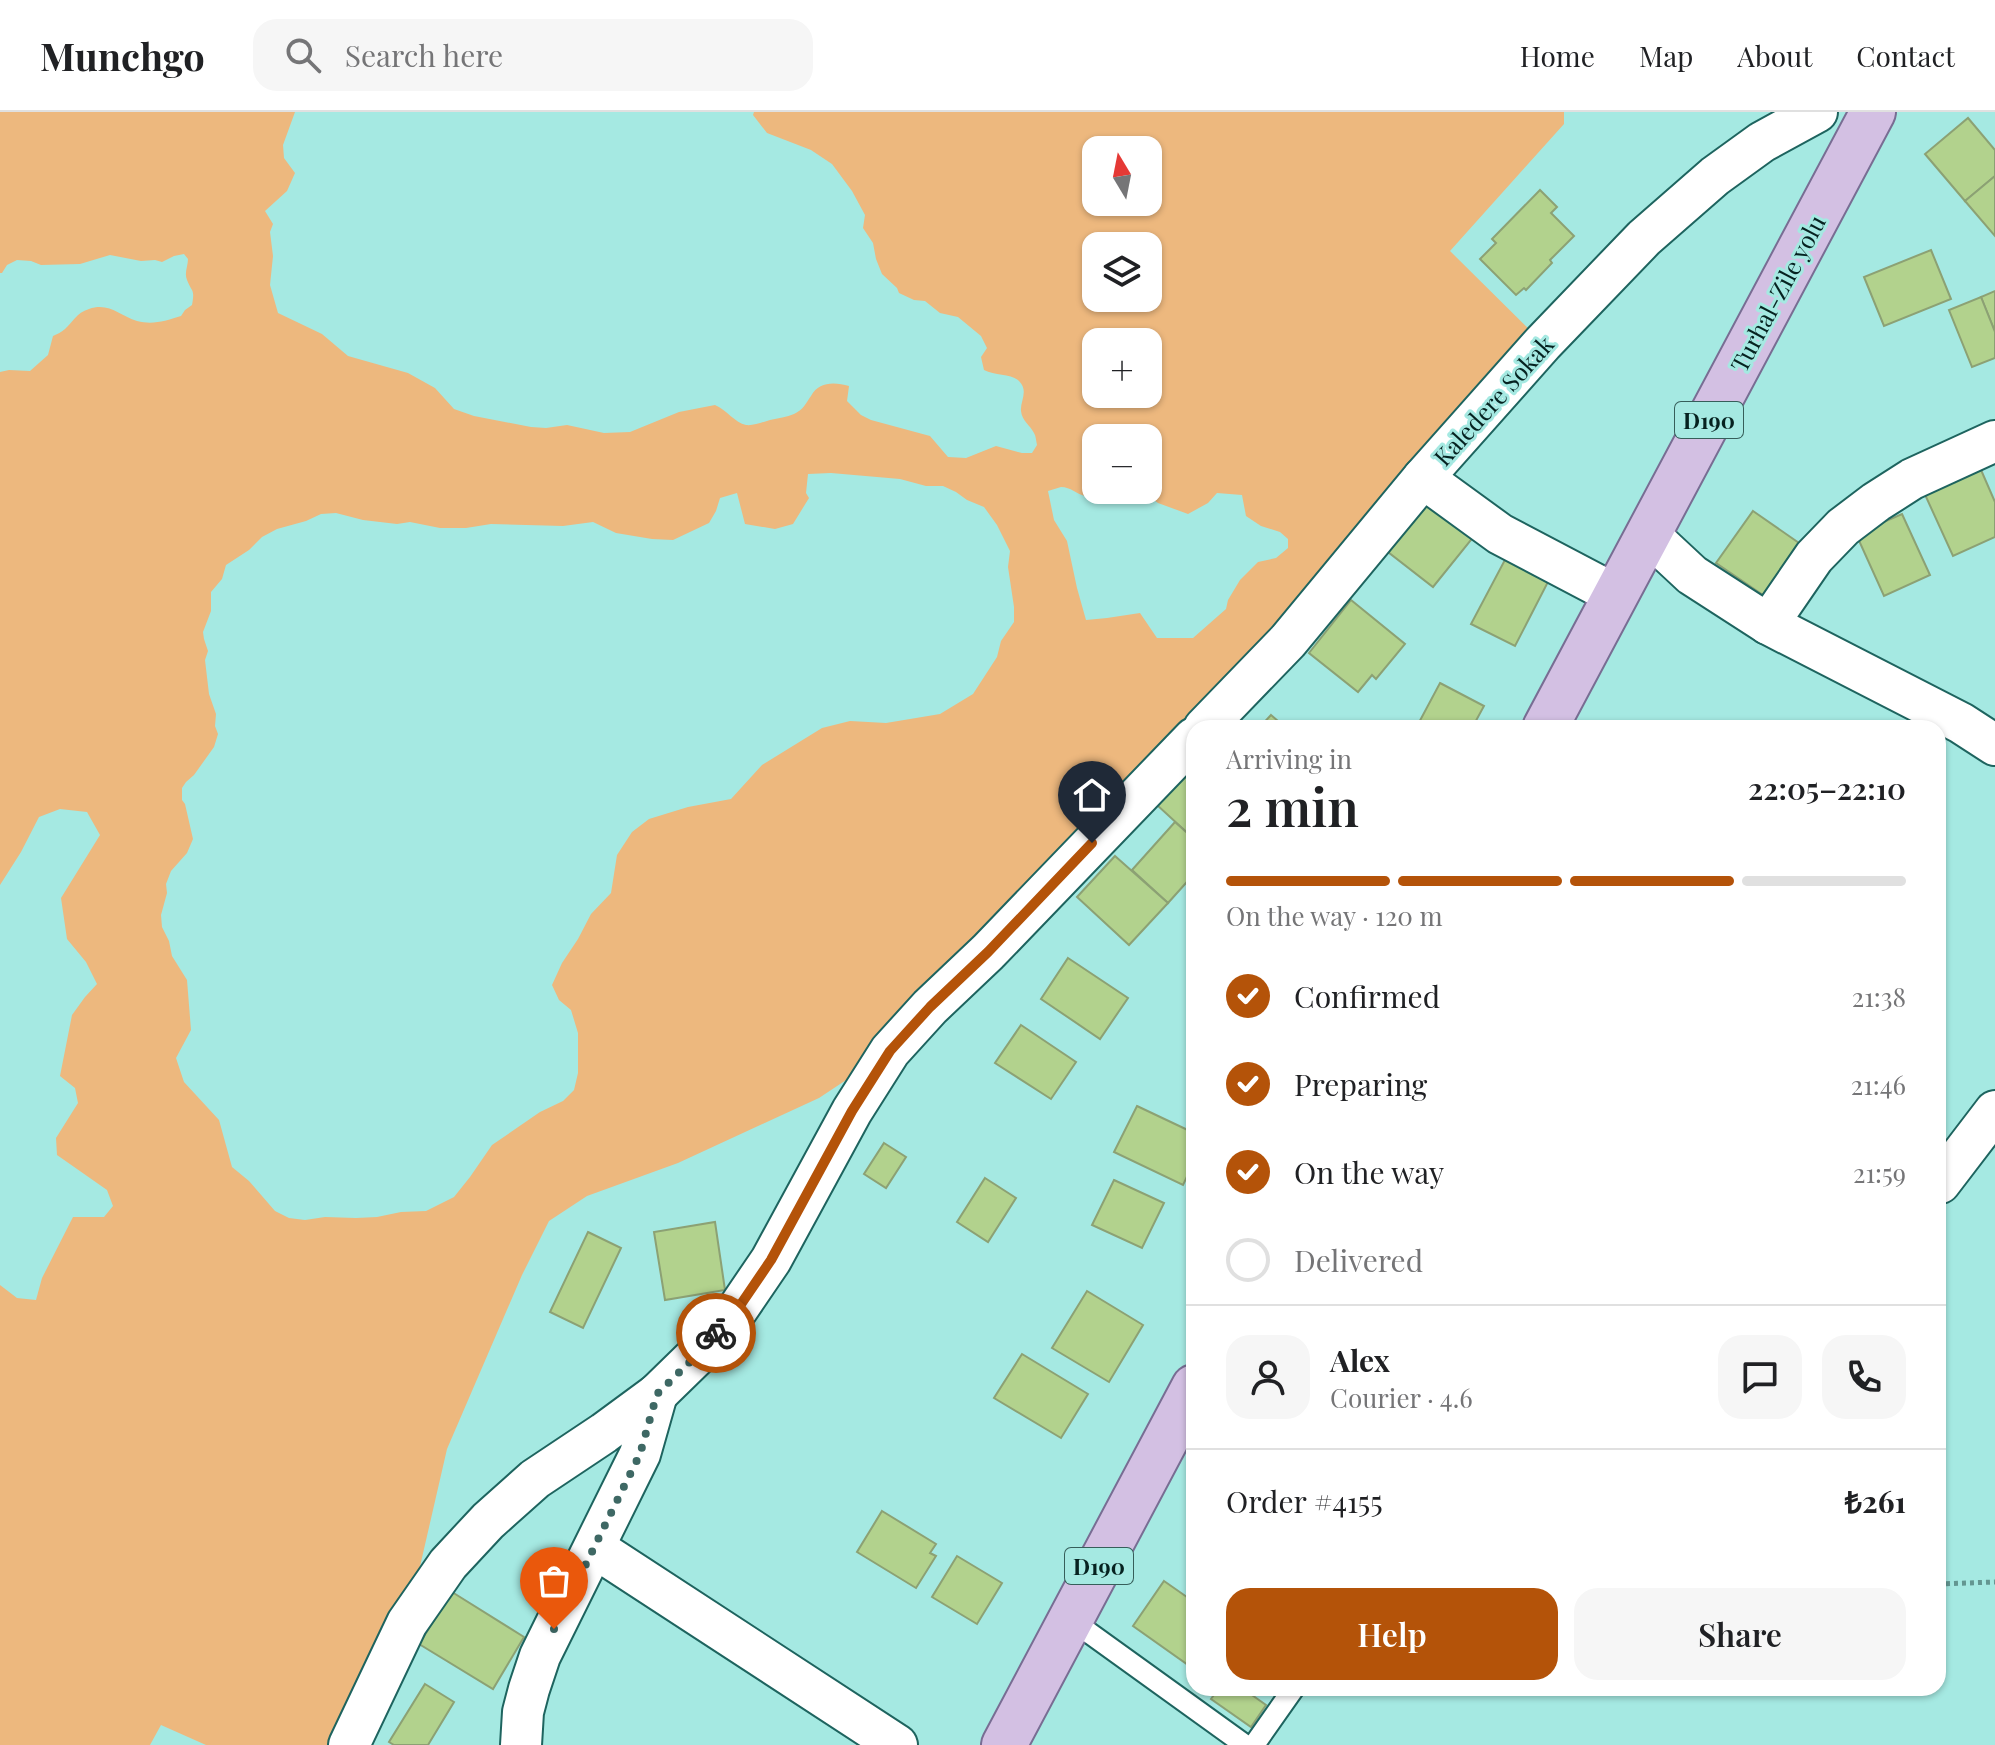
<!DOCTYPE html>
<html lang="en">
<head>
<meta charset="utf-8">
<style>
  body { margin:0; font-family:"Playfair Display",serif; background:#f6f6f6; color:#202124; height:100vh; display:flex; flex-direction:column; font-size:30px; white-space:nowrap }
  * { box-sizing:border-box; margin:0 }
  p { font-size:26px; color:#757577 }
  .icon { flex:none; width:44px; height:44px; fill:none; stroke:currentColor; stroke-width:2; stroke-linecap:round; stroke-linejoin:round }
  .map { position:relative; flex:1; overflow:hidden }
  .drawer { position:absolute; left:1186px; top:608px; width:760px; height:976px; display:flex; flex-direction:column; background:#fff; border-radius:24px; box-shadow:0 2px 6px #0004 }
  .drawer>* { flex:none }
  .needle { width:52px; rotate:350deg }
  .controls { position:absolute; left:1082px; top:24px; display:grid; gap:16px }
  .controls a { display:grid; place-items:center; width:80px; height:80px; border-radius:16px; background:#fff; box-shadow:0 2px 6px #0004; font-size:40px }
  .pin { position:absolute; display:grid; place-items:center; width:68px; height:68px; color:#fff; margin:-82px -34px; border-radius:50% 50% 50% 0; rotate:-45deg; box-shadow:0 0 8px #0007 }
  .pin .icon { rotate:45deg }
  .courier { position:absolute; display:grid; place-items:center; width:80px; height:80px; margin:-40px; border:6px solid #b45309; border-radius:50%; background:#fff; color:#222; box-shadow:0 2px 10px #0007 }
  .headline em { font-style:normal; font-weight:600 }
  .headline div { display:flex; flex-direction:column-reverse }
  .headline { display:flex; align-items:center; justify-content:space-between; height:136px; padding:0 40px }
  h1 { font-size:52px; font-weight:600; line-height:60px }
  .bar { display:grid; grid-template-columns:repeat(4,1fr); gap:12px 8px; align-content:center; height:96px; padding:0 40px }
  .bar i { height:10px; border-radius:6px; background:#e0e0e0 }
  .bar .active { background:#b45309 }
  .bar p { grid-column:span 4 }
  .line { display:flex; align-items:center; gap:20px; padding:0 40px; border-top:2px solid #e0e0e0 }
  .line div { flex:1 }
  .round { display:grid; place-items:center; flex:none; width:84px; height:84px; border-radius:24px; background:#f6f6f6 }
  ol { padding:0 40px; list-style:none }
  li { display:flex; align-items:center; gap:24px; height:88px }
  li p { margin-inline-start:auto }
  li .icon { padding:8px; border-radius:50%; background:#b45309; color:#fff; stroke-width:4 }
  li:last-child { color:#757577 }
  li i { width:44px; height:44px; border:4px solid #e0e0e0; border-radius:50% }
  .primary-button { display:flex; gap:16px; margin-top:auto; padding:16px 40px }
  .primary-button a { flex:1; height:92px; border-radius:24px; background:#b45309; color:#fff; font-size:32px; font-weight:600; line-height:92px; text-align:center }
  .primary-button a+a { background:#f6f6f6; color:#202124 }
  header { display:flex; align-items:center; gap:48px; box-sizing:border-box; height:112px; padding:0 40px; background:#fff; border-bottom:2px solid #e0e0e0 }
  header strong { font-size:38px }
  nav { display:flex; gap:44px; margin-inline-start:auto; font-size:28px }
  .search { width:560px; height:72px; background:#f6f6f6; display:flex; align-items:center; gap:20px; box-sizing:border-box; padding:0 28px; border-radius:24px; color:#757577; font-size:30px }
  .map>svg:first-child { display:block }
  .green { fill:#edb87e; fill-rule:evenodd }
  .building { fill:#b2d28d; stroke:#8ca174; stroke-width:2 }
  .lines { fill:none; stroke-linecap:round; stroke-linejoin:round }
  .service-casing { stroke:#1e645f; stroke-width:24 }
  .minor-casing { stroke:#1e645f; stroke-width:44 }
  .primary-casing { stroke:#786d93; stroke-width:48 }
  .path { stroke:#639691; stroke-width:5; stroke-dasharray:4 4; stroke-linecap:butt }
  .service { stroke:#fff; stroke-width:20 }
  .minor { stroke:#fff; stroke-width:40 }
  .primary { stroke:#d3c0e3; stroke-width:44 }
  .done { stroke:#3e6864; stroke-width:8; stroke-dasharray:0 14.4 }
  .route { stroke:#b45309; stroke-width:10 }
  .labels { text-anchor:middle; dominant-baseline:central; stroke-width:6; stroke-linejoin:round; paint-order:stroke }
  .shield { fill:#a5e9e2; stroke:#365e5a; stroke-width:2 }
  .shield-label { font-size:22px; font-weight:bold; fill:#062220 }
  .street-label { font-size:24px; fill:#062220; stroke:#a5e9e2 }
</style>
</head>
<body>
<header>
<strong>Munchgo</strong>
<div class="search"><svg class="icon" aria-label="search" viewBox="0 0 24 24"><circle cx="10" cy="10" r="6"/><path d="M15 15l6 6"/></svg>Search here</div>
<nav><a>Home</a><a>Map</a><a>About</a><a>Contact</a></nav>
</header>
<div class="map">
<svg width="1995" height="1633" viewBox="0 0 1995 1633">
  <rect width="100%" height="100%" fill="#a5e9e2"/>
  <path class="green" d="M0,0H295L283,33L284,46L295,61L287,79L265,99L273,112L270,120L273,144L270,173L278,201L322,222L348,244L408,261L435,276L454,297L474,304L531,315L546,316L567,313L604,321L630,320L679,300L715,293C727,298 735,311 746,313C753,314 763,310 770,308C778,306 787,305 794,302C803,298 806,291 811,284C819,269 835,270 849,274L847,289L861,303L871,308L930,324L948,345L966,346L996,334L1022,341H1032L1037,333C1036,329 1036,324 1034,321C1030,313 1022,309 1021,299C1020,289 1029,279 1019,269C1011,261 995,264 984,258L981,245L987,236L981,224L958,205L940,201L925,189L914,188L899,181L897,176L882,162L876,147L873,131L863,116L865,103L852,79L832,52L811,38L767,21L753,3L754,0H1564V12L1450,139L1543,231L890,939L819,986L678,1051L587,1084L549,1109L522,1163L447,1337L407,1511L349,1633H206L161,1613L150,1633H0V1173L17,1186L36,1188L42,1166L73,1105H104L113,1094L107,1078L57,1043L56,1026L78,991L75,976L60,964L72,903L85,885L97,872L86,850L67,827L61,786L100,723L87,700L60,697L39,705L21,740L0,773V260L9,258L30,259L48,243L53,224C57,222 62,220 65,217C73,210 76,201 89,197C109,190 120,204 137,209C153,213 165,209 181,204L185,198L192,193C195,176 192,181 187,168C184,161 188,154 188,147L184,142L174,144L162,150L155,148L141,149L110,143L80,152L41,153L31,149L17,148L7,153L2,161H0ZM1096,38H1148V90H1096ZM1096,134H1148V186H1096ZM1096,230H1148V282H1096ZM1096,326H1148V378H1096ZM831,361L900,367L926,374H943L956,380L967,388L984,395L997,413L1010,439L1008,455L1014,495V510L1001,529L997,545L973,582L940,602L886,611L850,609L822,616L762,653L731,687L688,695L649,707L632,720L617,743L611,781L591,802L578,827L562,851L552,873L559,888L571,898L578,921V961L574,978L563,989L540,1000L492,1033L470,1065L454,1085L426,1099L401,1100L377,1105L356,1106L325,1105L305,1108L289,1106L275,1099L249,1069L232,1055L219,1008L184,970L176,946L191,918L187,868L172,844L169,829L162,815L161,803L167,781L166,772L171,759L187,741L193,727L185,692L182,688V676L186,670L194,663L214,635L218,622L215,614L216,602L209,582L205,548L208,539L204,527L203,520L211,499V480L222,467L226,453L249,438L262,425L277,417L306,409L321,402L336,401L363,408L397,412L410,410L440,416H466L491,412L563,414L593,410L616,421L652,427L673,428L709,411L716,399L720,386L737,381L745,412L775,417L793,412L809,386L806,381L808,362ZM1061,375C1071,375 1076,382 1085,384C1104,390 1123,382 1143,380L1158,391L1188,402L1208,391L1217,381L1242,383L1246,404L1261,414L1280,420L1288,427V436L1276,446L1258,450L1240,468L1228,488L1226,497L1193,526H1157L1140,501L1107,506L1086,508L1077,476L1067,429L1054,408L1048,379Z"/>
  <g class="building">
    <polygon points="1968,6 1995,38 1995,64 1965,89 1925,42"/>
    <polygon points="1995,64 1995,124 1965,89"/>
    <polygon points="1540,78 1557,95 1551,101 1574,124 1550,148 1552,151 1526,178 1524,176 1516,183 1480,147 1496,131 1492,127"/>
    <polygon points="1931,138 1951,187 1884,214 1864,165"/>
    <polygon points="1995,179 1995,220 1981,185"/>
    <polygon points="1981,185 1995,220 1995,246 1972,255 1949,198"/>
    <polygon points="1978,351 1995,390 1995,425 1953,444 1922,376"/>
    <polygon points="1430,387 1475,423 1433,475 1388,440"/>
    <polygon points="1753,399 1799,431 1763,483 1716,451"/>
    <polygon points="1902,402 1930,463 1884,484 1856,422"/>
    <polygon points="1507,444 1550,466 1515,534 1471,512"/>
    <polygon points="1351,488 1405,532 1376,567 1372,563 1358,580 1309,541"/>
    <polygon points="1440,571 1484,594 1472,616 1416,616"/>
    <polygon points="1271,603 1286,616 1259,616"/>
    <polygon points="1194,653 1194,727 1157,693"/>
    <polygon points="1175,710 1194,727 1194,762 1168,791 1132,758"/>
    <polygon points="1115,744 1168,791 1129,833 1077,785"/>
    <polygon points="1068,846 1128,886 1100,927 1041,887"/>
    <polygon points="1021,913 1076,950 1051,987 995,951"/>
    <polygon points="1137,994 1194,1021 1194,1050 1183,1073 1114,1040"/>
    <polygon points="884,1031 906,1045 886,1076 864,1062"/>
    <polygon points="985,1066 1016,1086 988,1130 957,1110"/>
    <polygon points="1114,1068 1164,1091 1142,1136 1092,1113"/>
    <polygon points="715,1110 725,1178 665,1188 654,1120"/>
    <polygon points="588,1120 621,1136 583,1216 550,1200"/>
    <polygon points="1087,1179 1143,1213 1109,1270 1052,1236"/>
    <polygon points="1022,1242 1088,1282 1061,1326 994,1286"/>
    <polygon points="882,1399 936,1432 930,1441 936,1444 916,1476 857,1440"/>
    <polygon points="957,1444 1002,1471 977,1512 932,1485"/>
    <polygon points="1164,1469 1194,1490 1194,1551 1191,1555 1133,1514"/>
    <polygon points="452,1480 524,1525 493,1577 419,1532"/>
    <polygon points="425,1572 454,1590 428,1633 394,1633 389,1630"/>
    <polygon points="1219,1576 1242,1576 1266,1593 1251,1615 1211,1587"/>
  </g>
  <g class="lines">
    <g class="service-casing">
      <g id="service">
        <polyline points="1070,1507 1245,1633"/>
        <polyline points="1254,1633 1294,1576"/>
      </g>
    </g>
    <g class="minor-casing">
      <g id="minor">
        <polyline points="1423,366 1500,422 1616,483"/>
        <polyline points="1648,422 1692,463 1768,512 1961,611 1995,633"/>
        <polyline points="1768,512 1814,445 1843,415 1876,390 1912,367 1995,329"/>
        <polyline points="1204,616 1288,529 1423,366 1543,231 1644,126 1715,64 1762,30 1817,0"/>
        <polyline points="1938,1070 1940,1071 1995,999"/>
        <polyline points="595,1436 897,1633"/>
        <polyline points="349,1633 407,1511 448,1452 488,1409 535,1367 604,1321 657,1282 696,1244 737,1198 771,1148 852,999 890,939 930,895 988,840 1194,626"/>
        <polyline points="521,1633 523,1600 529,1577 540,1544 640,1342 657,1282"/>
      </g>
    </g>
    <g class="primary-casing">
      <g id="primary">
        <polyline points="1545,616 1873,0"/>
        <polyline points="1004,1633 1194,1275"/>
      </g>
    </g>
    <polyline class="path" points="1938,1472 1995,1470"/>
    <use href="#service" class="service"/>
    <use href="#minor" class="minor"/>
    <use href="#primary" class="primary"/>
  </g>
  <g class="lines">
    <polyline class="done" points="554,1517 640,1342 657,1282 696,1244 716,1221"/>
    <polyline class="route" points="716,1221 737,1198 771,1148 852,999 890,939 930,895 988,840 1092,731"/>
  </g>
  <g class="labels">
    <g class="shield">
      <rect x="1675" y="290" width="68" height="36" rx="6"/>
      <rect x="1065" y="1436" width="68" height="36" rx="6"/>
    </g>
    <g class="shield-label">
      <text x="1709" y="308">D190</text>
      <text x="1099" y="1454">D190</text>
    </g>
    <g class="street-label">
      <text transform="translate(1777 181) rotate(-62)">Turhal-Zile yolu</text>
      <text transform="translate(1493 288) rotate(-48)">Kaledere Sokak</text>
    </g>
  </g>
</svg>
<div class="controls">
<a><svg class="needle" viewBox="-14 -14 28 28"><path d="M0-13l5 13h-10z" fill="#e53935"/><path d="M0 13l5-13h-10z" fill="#757577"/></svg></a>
<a><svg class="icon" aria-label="layers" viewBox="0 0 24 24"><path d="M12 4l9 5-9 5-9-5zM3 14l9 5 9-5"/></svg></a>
<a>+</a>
<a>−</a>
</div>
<div class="pin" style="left:554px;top:1517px;background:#ea580c"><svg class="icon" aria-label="bag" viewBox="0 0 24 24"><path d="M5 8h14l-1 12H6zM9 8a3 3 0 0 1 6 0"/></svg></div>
<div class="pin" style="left:1092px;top:731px;background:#1f2937"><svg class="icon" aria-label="home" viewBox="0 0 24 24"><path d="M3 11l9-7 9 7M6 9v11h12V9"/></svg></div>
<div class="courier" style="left:716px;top:1221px"><svg class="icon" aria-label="bike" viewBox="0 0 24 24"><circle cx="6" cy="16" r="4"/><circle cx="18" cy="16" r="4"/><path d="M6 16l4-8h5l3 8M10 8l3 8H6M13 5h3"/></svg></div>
<section class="drawer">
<div class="headline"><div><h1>2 min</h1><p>Arriving in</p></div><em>22:05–22:10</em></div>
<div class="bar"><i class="active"></i><i class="active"></i><i class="active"></i><i></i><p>On the way · 120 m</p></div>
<ol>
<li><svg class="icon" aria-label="check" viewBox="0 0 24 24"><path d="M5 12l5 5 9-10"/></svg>Confirmed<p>21:38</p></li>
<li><svg class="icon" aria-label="check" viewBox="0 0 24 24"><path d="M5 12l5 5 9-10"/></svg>Preparing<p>21:46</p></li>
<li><svg class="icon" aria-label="check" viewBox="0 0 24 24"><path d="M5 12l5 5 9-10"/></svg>On the way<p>21:59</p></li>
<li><i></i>Delivered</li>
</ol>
<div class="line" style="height:144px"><a class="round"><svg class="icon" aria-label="person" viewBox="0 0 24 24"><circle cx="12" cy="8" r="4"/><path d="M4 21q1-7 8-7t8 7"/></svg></a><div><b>Alex</b><p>Courier · 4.6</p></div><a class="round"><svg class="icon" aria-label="chat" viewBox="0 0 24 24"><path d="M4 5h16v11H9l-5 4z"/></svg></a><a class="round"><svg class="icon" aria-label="phone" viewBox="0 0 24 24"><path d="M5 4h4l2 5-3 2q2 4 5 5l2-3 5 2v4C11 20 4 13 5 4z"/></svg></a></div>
<div class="line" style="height:104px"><div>Order #4155</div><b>₺261</b></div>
<div class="primary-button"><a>Help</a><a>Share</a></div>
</section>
</div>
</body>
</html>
